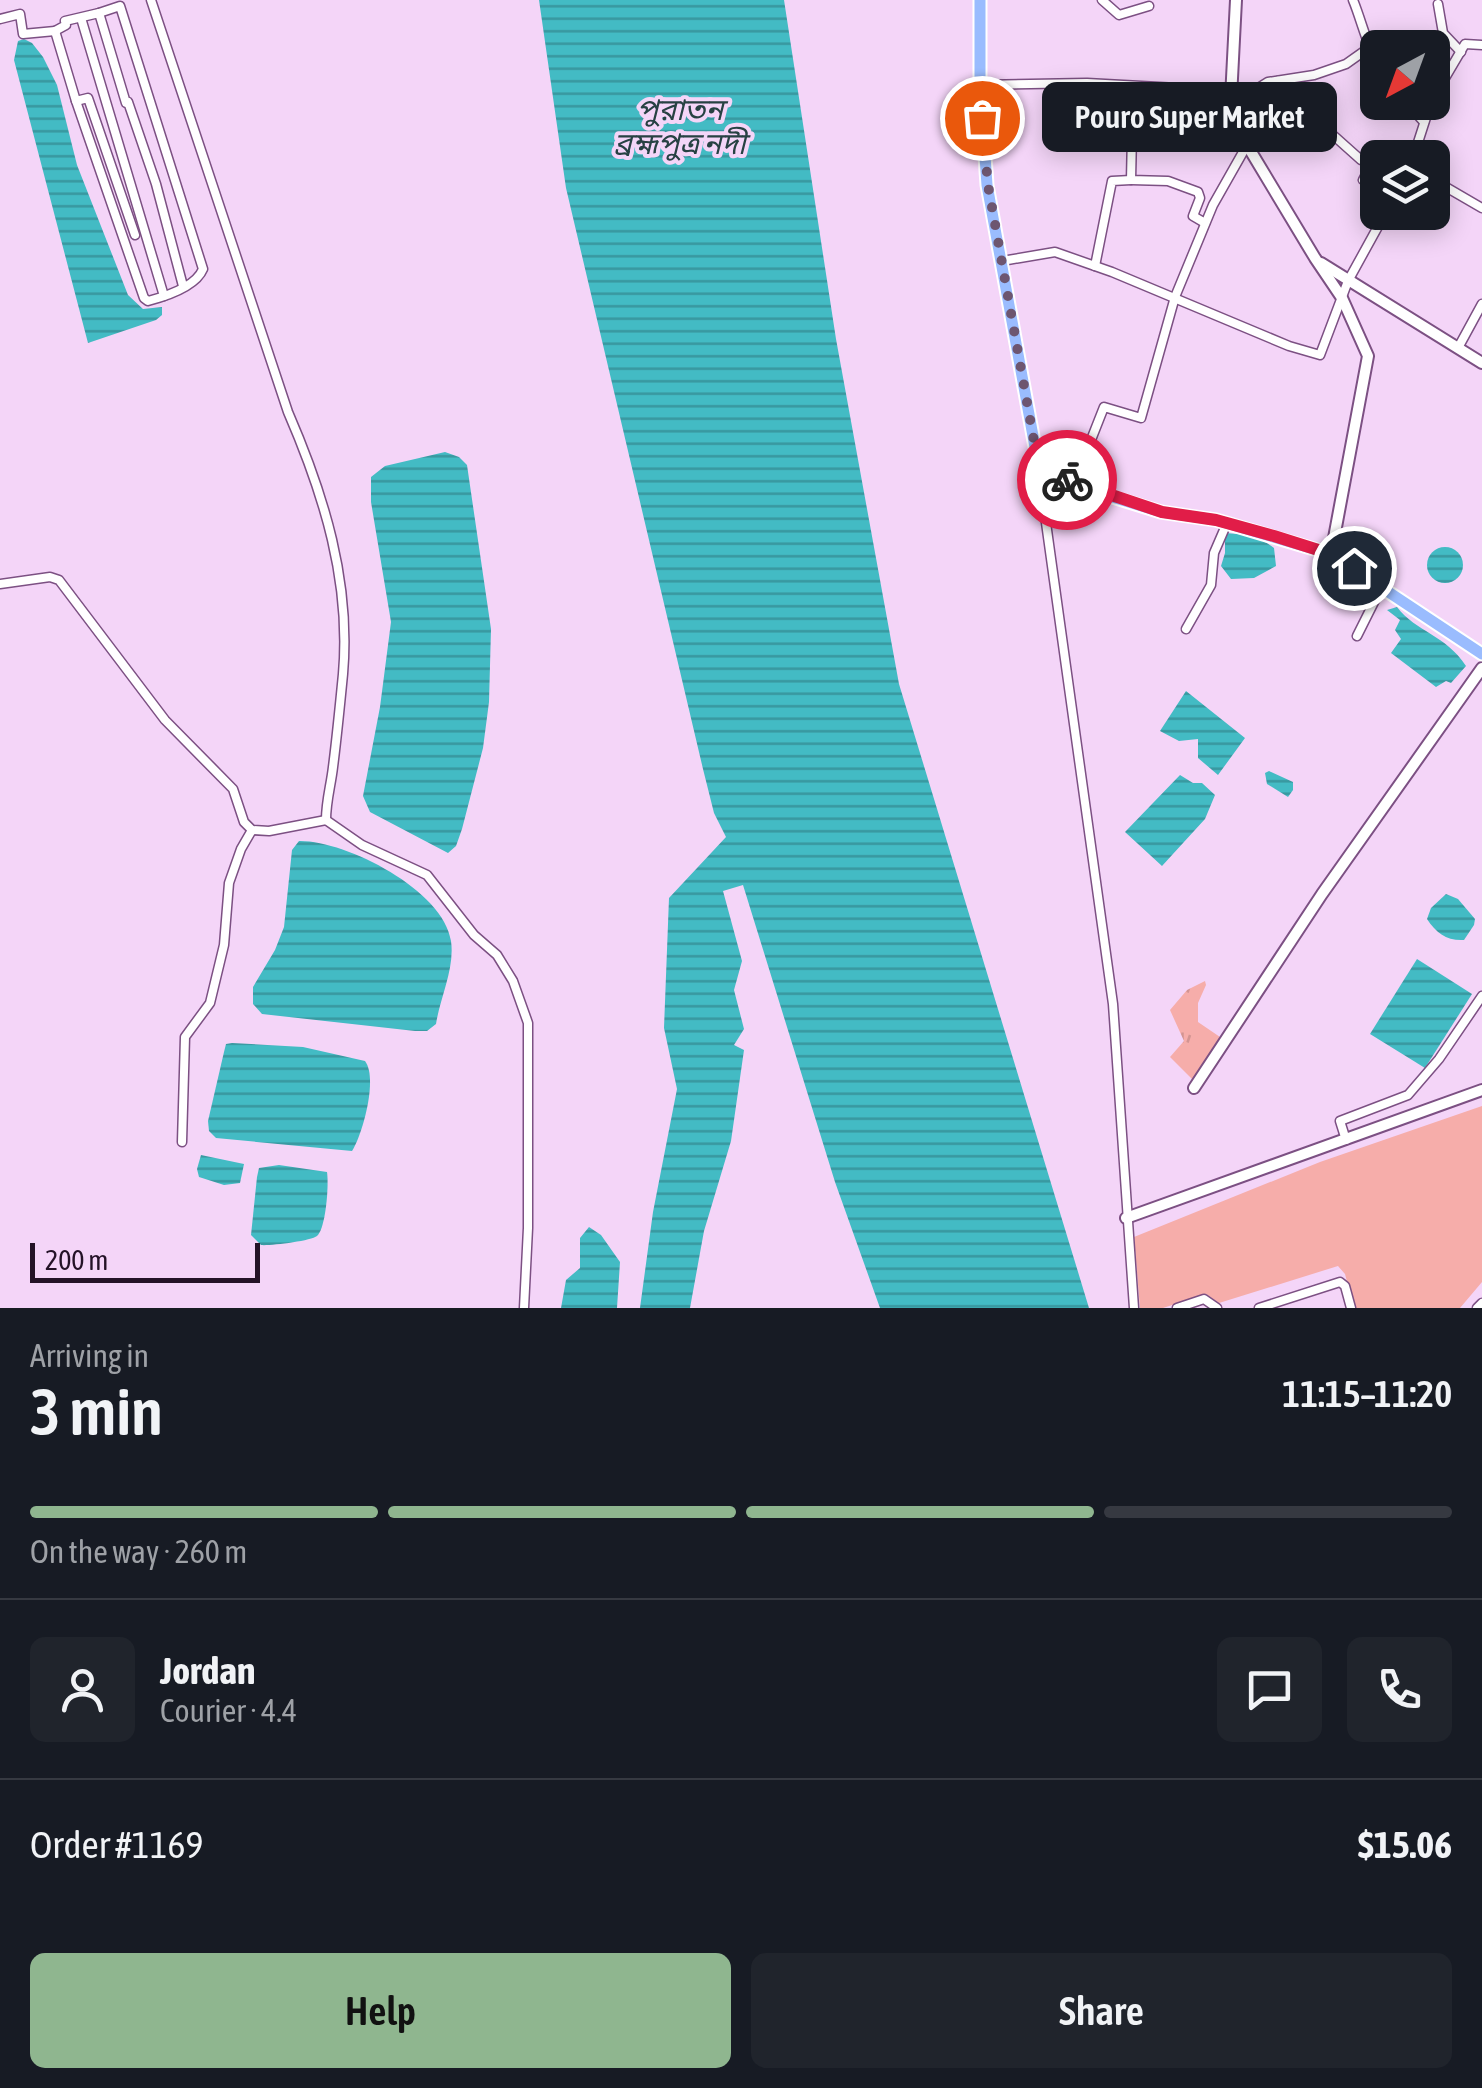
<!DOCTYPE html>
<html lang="en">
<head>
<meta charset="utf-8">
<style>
  body { margin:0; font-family:"Asap Condensed","Noto Sans Bengali",sans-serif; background:#20242c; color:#f1f3f6; height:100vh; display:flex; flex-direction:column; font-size:38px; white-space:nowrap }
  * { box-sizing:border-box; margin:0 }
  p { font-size:32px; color:#9ea1a6 }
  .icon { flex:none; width:55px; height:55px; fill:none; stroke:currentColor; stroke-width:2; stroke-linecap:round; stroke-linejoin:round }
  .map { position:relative; height:1308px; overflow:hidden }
  .details { display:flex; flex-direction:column; background:#171b24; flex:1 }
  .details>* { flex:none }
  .needle { width:65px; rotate:221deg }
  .buttons { position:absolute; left:1360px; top:30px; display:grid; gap:20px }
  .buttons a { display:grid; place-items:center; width:90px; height:90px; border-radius:15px; background:#171b24; box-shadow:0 5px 25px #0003; font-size:50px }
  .scale { position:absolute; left:30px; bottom:25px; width:230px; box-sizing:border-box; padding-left:10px; border:5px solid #241227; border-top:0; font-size:28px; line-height:35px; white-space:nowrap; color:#241227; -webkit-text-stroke:8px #f4d5f8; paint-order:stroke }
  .pin { position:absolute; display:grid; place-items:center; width:85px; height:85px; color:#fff; margin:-42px; border:5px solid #fff; border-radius:50%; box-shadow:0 2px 10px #0007 }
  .courier { position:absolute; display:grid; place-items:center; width:100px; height:100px; margin:-50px; border:8px solid #e11d48; border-radius:50%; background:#fff; color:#222; box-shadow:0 2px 12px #0007 }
  .bubble { position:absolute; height:70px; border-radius:15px; background:#171b24; box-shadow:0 5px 25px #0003; font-size:32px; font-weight:600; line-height:70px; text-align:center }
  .headline em { font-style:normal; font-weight:600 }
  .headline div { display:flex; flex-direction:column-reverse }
  .headline { display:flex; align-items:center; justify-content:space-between; height:170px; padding:0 30px }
  h1 { font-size:65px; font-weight:600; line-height:75px }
  .bar { display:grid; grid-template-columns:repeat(4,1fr); gap:15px 10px; align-content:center; height:120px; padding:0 30px }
  .bar i { height:12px; border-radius:8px; background:#363941 }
  .bar .current { background:#8fb68f }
  .bar p { grid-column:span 4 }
  .line { display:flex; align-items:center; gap:25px; padding:0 30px; border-top:2px solid #363941 }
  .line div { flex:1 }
  .round { display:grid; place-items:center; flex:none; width:105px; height:105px; border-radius:15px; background:#20242c }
  .primary-button { display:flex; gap:20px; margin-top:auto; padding:20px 30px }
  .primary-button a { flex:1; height:115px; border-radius:15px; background:#8fb68f; color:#111; font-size:40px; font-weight:600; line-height:115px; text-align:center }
  .primary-button a+a { background:#20242c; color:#f1f3f6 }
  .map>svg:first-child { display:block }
  .grass { fill:url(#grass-tufts) }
  .pitch { fill:#f6adaa }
  .water { fill:url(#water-rules) }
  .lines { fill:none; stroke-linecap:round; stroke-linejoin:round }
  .street-casing { stroke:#7c5083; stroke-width:11 }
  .secondary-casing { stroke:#7c5083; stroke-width:14 }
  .primary-casing { stroke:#fff; stroke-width:15 }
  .street { stroke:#fff; stroke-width:8 }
  .secondary { stroke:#fff; stroke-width:10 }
  .primary { stroke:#9abcfe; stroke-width:11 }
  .done { stroke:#6d5670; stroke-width:10; stroke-dasharray:0 18 }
  .route { stroke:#e11d48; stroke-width:12 }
  .labels { text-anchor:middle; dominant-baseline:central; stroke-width:8; stroke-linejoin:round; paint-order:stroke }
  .water-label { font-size:30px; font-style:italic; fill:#274143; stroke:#f4d5f8 }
</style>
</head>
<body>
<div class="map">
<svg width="1482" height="1308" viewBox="0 0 1482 1308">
  <defs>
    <pattern id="grass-tufts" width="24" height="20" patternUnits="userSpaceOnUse" patternTransform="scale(2.5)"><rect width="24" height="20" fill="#f6adaa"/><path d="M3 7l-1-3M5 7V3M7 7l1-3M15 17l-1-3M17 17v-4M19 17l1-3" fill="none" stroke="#d39492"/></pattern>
    <pattern id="water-rules" width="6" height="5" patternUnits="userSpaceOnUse" patternTransform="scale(2.5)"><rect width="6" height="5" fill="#43bbc4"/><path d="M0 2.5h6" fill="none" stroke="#38979f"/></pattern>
  </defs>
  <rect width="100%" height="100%" fill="#f4d5f8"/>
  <polygon class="grass" points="1205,981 1206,985 1198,1003 1198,1022 1220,1037 1193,1080 1170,1057 1184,1041 1170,1010 1187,990"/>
  <polygon class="pitch" points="1482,1106 1482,1282 1460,1308 1354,1308 1345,1274 1338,1266 1219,1303 1206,1294 1163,1308 1140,1308 1134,1237 1320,1162"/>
  <g class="water">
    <polygon points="539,0 784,0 836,339 899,684 1089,1308 880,1308 835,1182 743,885 723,891 742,961 734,990 744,1029 734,1045 744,1050 731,1141 704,1231 690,1308 640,1308 653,1212 677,1089 664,1028 669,898 726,837 714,813 703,769 566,188"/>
    <polygon points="24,39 32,43 43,57 57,85 77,165 128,295 143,309 162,307 162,315 156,320 88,343 14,60 18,41"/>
    <polygon points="445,452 459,457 467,465 491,629 489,702 483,748 462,829 456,846 448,853 370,812 363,796 380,707 391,622 371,502 371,477 385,466"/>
    <path d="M1225,533C1243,534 1259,536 1274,548L1276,566L1254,578L1231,579L1221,566L1225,553Z"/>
    <circle cx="1445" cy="565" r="18"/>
    <path d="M1397,607C1416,632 1446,635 1466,666L1451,683L1446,681L1436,687L1391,653L1401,639L1395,630L1400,620L1387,610Z"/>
    <polygon points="1186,691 1245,738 1218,775 1198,758 1198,739 1179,741 1160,731"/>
    <polygon points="1269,771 1293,782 1293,790 1288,797 1267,784 1265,773"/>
    <polygon points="1180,775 1193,783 1202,783 1215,795 1205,819 1162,866 1125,832"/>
    <path d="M299,841C345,840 444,890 451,941C455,968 440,998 436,1024L427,1031H415L262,1014L253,1004V987L275,950L284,927L292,850Z"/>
    <path d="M1446,894L1458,899L1475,919L1474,925L1464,940C1447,941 1436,933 1427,919L1431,908Z"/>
    <polygon points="1417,959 1472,994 1425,1068 1370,1034"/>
    <path d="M232,1043L303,1047L365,1061C378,1078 363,1133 352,1151L216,1138L209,1131L208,1121L224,1052L226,1044Z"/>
    <polygon points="201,1155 244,1164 240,1183 224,1185 199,1177 197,1169"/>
    <path d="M279,1165L327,1172C329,1184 326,1228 317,1236C311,1241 269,1246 261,1245L251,1235L257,1177L259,1168Z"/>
    <polygon points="589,1227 601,1235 620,1262 617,1308 561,1308 566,1280 580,1268 580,1238"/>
  </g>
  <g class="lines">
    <g class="street-casing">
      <g id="street">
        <path d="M151,0L288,412C324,495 351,582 343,674C340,705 337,736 333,767C331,785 326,801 326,820L362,845L427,875L474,935L497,955L513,981L528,1023V1228L524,1308"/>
        <polyline points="1102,0 1119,15 1149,6"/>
        <path d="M1353,0C1361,19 1368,49 1378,64"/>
        <polyline points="1438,4 1443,33 1461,52"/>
        <polyline points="81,18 164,296"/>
        <polyline points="0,19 20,14 23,34 55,31"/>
        <polyline points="1278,81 1312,123 1333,135 1361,160 1372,163 1363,180 1378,188"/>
        <polyline points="980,85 1087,83 1232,91"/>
        <polyline points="1168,89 1158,118 1138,128 1132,134 1131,180 1168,181 1198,192 1200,198 1193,216 1205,223"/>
        <polyline points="1432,100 1465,44 1482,45"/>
        <path d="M76,101L144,298L148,301C167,296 196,286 203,269L120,6L99,13"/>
        <polyline points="1406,102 1424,122"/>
        <polyline points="1233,104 1268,82 1314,75 1346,64 1370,47"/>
        <polyline points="1413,158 1431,102"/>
        <polyline points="1432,179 1482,208"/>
        <polyline points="135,235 88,98 76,101 55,31 66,25 65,21 99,13 126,103 128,102 156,184 183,286"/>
        <polyline points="1002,261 1055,252 1112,272 1289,346 1320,355 1348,281 1386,212"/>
        <polyline points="1095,266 1112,181 1131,180"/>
        <polyline points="1458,348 1482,304"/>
        <polyline points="1037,458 1113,1004 1134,1308"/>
        <polyline points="1074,483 1104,407 1141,418 1175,297 1213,205 1247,145"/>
        <polyline points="0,584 50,577 59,580 165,720 233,789 244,822 252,830 269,831 326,820"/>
        <polyline points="1186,629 1211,585 1214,553 1227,523"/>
        <polyline points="1357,636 1382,586"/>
        <polyline points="1346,1140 1340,1121 1408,1095 1439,1059 1482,996"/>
        <polyline points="182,1142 185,1037 210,1003 224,945 229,883 241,849 252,830"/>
        <polyline points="1177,1308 1204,1299 1217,1308"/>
        <polyline points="1259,1308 1340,1282 1345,1286 1351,1308"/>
        <polyline points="1477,1308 1482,1303"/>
      </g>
    </g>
    <g class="secondary-casing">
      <g id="secondary">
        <polyline points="1236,0 1231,98 1237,119 1247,145 1315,258 1342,298 1368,356 1331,554"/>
        <polyline points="1321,263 1482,363"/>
        <polyline points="1194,1088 1322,894 1482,668"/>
        <polyline points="1126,1218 1482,1090"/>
      </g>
    </g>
    <g class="primary-casing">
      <polyline id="primary" points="980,0 980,85 987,185 1037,458 1054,474 1090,490 1161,512 1216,520 1331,554 1482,654"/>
    </g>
    <use href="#street" class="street"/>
    <use href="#secondary" class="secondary"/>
    <use href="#primary" class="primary"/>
  </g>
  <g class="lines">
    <polyline class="done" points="982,118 988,185 1037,458 1054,474 1067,480"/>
    <polyline class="route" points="1067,480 1162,512 1216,520 1274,536 1331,554 1354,568"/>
  </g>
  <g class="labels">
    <g class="water-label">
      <text x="680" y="109">পুরাতন<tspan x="680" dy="34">ব্রহ্মপুত্র নদী</tspan></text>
    </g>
  </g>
</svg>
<div class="buttons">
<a><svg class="needle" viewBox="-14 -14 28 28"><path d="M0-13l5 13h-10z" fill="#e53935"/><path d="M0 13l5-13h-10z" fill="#9ea1a6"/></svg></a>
<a><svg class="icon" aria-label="layers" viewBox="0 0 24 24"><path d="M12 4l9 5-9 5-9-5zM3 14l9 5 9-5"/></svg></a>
</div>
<div class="scale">200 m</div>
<div class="pin" style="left:982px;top:118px;background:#ea580c"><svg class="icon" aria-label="bag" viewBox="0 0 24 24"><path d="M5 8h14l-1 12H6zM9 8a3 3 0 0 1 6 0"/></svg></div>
<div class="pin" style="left:1354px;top:568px;background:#1f2937"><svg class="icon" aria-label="home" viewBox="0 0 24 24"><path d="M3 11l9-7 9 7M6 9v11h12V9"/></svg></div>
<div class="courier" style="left:1067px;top:480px"><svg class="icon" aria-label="bike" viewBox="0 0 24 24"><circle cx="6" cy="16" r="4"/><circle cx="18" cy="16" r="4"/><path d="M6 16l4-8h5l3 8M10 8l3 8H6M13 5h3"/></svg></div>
<div class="bubble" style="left:1042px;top:82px;width:295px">Pouro Super Market</div>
</div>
<section class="details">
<div class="headline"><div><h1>3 min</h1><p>Arriving in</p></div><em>11:15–11:20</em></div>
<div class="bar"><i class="current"></i><i class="current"></i><i class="current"></i><i></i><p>On the way · 260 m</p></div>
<div class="line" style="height:180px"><a class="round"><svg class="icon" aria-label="person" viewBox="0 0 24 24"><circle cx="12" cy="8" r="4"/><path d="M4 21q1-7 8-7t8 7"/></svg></a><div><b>Jordan</b><p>Courier · 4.4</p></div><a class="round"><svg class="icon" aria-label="chat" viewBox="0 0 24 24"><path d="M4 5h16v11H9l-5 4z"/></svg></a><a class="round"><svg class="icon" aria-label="phone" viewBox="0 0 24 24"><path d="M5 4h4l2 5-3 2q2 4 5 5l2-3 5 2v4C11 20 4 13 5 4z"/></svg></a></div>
<div class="line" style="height:130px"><div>Order #1169</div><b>$15.06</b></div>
<div class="primary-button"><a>Help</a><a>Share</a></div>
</section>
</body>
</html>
